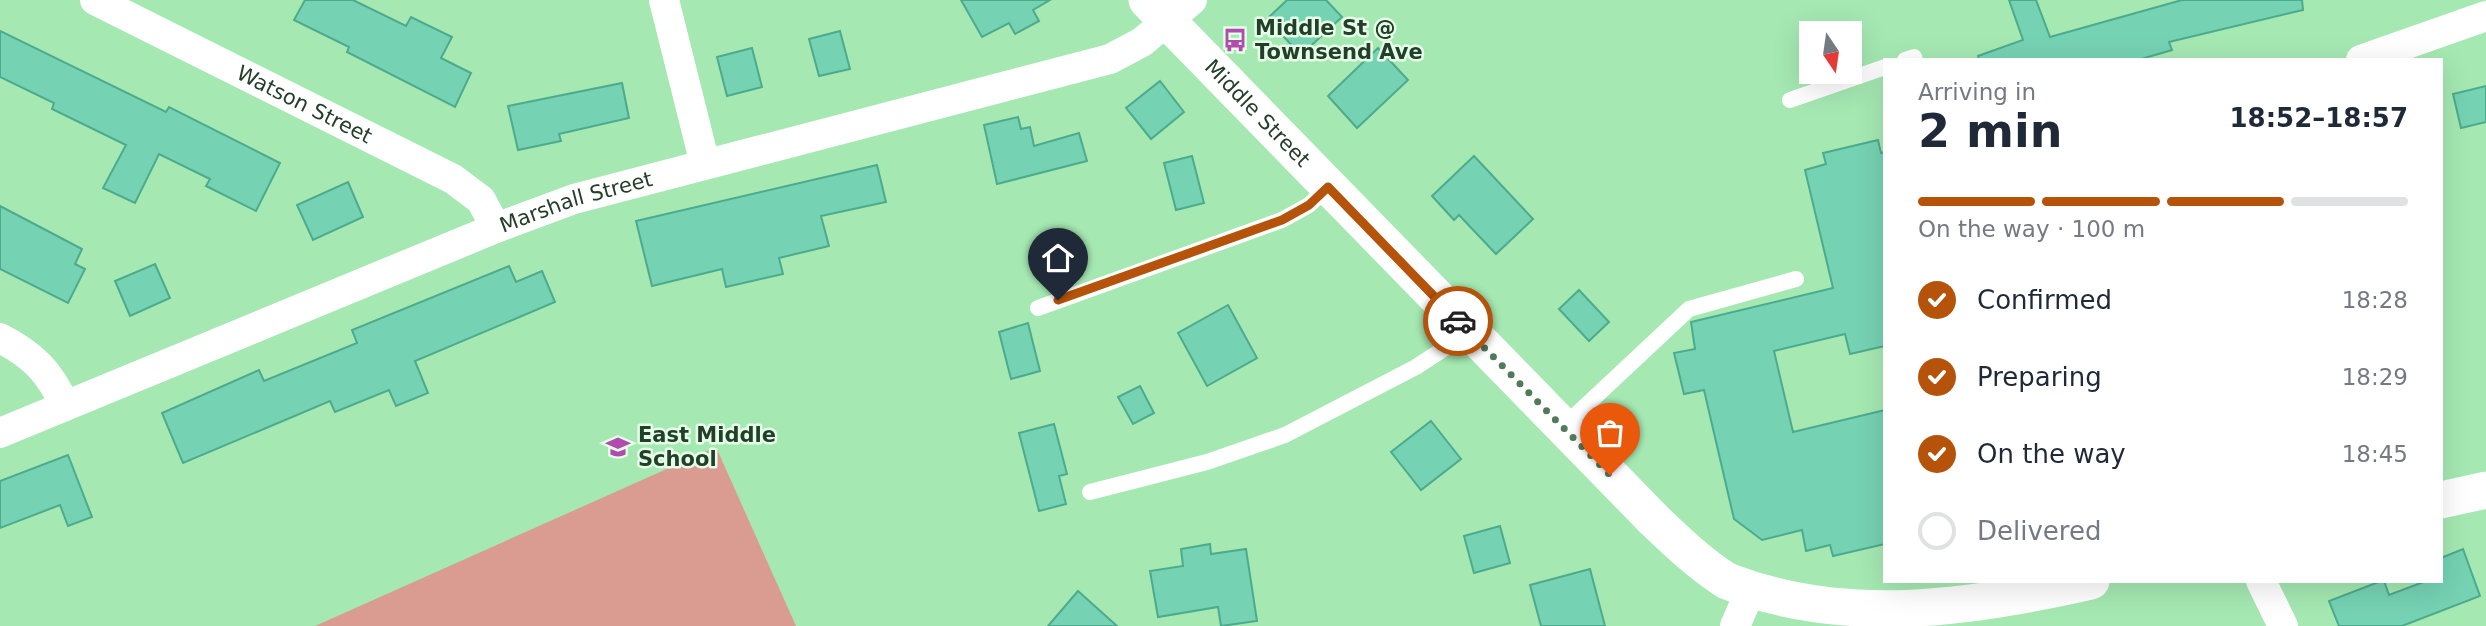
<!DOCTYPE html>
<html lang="en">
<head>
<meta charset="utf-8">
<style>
  body { margin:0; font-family:"DejaVu Sans",sans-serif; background:#f2f2f3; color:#1f2937; height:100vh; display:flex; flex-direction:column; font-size:26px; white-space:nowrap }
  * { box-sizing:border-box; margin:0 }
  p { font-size:23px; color:#747a83 }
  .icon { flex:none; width:38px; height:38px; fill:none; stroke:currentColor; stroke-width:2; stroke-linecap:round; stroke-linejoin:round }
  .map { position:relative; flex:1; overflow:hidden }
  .panel { position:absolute; left:1883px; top:58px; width:560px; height:525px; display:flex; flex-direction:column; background:#fff; border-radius:0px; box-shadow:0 7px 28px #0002 }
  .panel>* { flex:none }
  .needle { width:46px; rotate:167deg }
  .buttons { position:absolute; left:1799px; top:21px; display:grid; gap:14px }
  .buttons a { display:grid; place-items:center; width:63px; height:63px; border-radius:0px; background:#fff; box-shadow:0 7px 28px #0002; font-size:35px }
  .pin { position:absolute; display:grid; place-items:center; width:60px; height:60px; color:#fff; margin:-72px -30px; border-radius:50% 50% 50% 0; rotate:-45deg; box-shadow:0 0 7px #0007 }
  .pin .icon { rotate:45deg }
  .courier { position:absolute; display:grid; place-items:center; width:70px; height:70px; margin:-35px; border:5px solid #b45309; border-radius:50%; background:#fff; color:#222; box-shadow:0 2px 9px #0007 }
  .headline em { font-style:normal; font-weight:700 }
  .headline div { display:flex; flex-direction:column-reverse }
  .headline { display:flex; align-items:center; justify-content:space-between; height:119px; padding:0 35px }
  h1 { font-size:46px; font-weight:700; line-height:52px }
  .bar { display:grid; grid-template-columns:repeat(4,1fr); gap:10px 7px; align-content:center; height:84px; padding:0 35px }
  .bar i { height:9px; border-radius:5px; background:#e0e1e3 }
  .bar .selected { background:#b45309 }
  .bar p { grid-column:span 4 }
  ol { padding:0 35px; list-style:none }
  li { display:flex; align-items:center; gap:21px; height:77px }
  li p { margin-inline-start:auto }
  li .icon { padding:7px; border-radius:50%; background:#b45309; color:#fff; stroke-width:4 }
  li:last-child { color:#747a83 }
  li i { width:38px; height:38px; border:4px solid #e0e1e3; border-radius:50% }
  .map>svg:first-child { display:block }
  .green { fill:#da9c91 }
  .building { fill:#75d2b3; stroke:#4dab8d; stroke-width:2 }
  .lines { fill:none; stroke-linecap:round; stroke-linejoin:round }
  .service { stroke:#fff; stroke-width:16 }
  .minor { stroke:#fff; stroke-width:30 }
  .tertiary { stroke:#fff; stroke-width:37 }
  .done { stroke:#507a59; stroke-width:7; stroke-dasharray:0 12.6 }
  .route { stroke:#b45309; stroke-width:9 }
  .labels { text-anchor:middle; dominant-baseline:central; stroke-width:5; stroke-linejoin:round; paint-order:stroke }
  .poi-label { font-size:21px; font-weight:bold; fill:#233e29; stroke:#e4fee8; text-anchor:start }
  .street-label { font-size:21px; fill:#233e29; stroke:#e4fee8 }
</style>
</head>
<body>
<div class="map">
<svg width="2486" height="626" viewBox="0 0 2486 626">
  <rect width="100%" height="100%" fill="#a5e8b2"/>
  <polygon class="green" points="716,447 796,626 315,626"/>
  <g class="building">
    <polygon points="305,0 353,0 406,26 411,17 452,37 441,58 471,73 455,107 347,52 349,47 294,20"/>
    <polygon points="961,0 1050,0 1033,10 1039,21 1015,34 1009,23 982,37"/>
    <polygon points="1287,0 1326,0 1342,17 1301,55 1267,19"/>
    <polygon points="2009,0 2036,0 2050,37 2182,0 2302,0 2303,10 2169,42 2172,50 2138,60 1979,60 1978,56 2023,40"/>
    <polygon points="0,31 166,112 169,107 280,163 256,211 206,186 210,179 159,154 135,203 103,188 126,145 52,109 54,103 0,77"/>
    <polygon points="840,31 850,69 819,76 809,39"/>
    <polygon points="752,48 762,87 727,96 717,57"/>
    <polygon points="1378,48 1408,80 1357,128 1328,96"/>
    <polygon points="1160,81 1184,112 1151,139 1126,108"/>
    <polygon points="622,83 629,118 559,134 561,141 518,150 508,106"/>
    <polygon points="2486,86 2486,122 2461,128 2453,94"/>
    <polygon points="1018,117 1021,129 1030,127 1034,146 1079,133 1087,161 997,184 984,125"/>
    <polygon points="1878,140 1881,153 1885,152 1885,346 1850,354 1845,334 1774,351 1793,432 1885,410 1885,544 1833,556 1830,545 1806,551 1802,530 1762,540 1734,519 1704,390 1684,394 1674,353 1695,349 1691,322 1833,288 1805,170 1826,164 1823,153"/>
    <polygon points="1192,156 1204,203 1176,210 1164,163"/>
    <polygon points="1474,156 1533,219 1496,254 1459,215 1454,220 1432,196"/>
    <polygon points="877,165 886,202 821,216 829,246 779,258 783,274 726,287 722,269 652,286 636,221"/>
    <polygon points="348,182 363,217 313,240 297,205"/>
    <polygon points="0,206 82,249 75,264 85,269 68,303 0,269"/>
    <polygon points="155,264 170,298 130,316 115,281"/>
    <polygon points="509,266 516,282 542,271 555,302 415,361 428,393 396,406 389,390 335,412 330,401 183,463 162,413 259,370 264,381 357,343 352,330"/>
    <polygon points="1579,290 1609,322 1589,341 1559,309"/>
    <polygon points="1228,305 1257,358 1207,386 1178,333"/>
    <polygon points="1028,323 1040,371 1011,379 999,332"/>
    <polygon points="1140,386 1154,413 1133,424 1118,397"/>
    <polygon points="1431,421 1461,459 1421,490 1391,452"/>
    <polygon points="1054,424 1067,474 1059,476 1066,504 1039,511 1019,433"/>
    <polygon points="68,455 92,517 68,526 60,505 0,528 0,481"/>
    <polygon points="1500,526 1510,563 1474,573 1464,536"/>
    <polygon points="1210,544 1211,554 1246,549 1257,621 1221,626 1218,607 1158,617 1150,571 1183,566 1181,549"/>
    <polygon points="2463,549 2480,596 2402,626 2339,626 2329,601 2381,581 2384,581 2389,595 2426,581 2441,581 2441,558"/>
    <polygon points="1590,569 1605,626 1541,626 1530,585"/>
    <polygon points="1078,591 1117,626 1048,626"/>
  </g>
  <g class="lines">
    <g class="service">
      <polyline points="1905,60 1914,57 1915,60"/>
      <polyline points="1790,100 1885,67"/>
      <polyline points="1038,308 1282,220 1309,205 1328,187"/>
      <polyline points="1563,427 1689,309 1796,279"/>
      <polyline points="1090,492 1207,462 1285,435 1416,367 1445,348 1466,329"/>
    </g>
    <g class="minor">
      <path id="s1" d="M95,0L453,179L481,200L496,228"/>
      <polyline points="664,0 705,164"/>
      <polyline points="2361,60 2486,16"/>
      <path d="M0,338C33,355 50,372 65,406"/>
      <path id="s2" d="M0,433L496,228L574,199L1110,59L1142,42L1192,0"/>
      <polyline points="2261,581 2283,626"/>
      <polyline points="1735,626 1749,594"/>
    </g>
    <g class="tertiary">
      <path id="s3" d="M1147,0L1654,520C1677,542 1700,564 1727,581C1844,626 1968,609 2091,581"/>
      <polyline points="2441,500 2486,490"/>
    </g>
  </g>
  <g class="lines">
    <polyline class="done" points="1458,321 1610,475"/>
    <polyline class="route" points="1058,300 1282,220 1309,205 1328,187 1458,321"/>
  </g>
  <defs>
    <g id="bus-bare" transform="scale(1.89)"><path d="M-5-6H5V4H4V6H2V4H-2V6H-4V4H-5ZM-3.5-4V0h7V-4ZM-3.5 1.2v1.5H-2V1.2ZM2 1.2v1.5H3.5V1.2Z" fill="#b34aad" stroke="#e4fee8" stroke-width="2.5" paint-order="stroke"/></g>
    <g id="school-bare" transform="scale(1.89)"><path d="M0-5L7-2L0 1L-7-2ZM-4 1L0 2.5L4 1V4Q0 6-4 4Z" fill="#b34aad" stroke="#e4fee8" stroke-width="2.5" paint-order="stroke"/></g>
  </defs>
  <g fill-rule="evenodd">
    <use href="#bus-bare" x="1235" y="40"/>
    <use href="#school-bare" x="618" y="447"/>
  </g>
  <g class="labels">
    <g class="poi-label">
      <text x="1255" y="28">Middle St @<tspan x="1255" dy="24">Townsend Ave</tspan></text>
      <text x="638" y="435">East Middle<tspan x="638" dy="24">School</tspan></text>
    </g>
    <g class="street-label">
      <text stroke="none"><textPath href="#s1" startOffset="234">Watson Street</textPath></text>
      <text stroke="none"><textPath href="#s3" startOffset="158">Middle Street</textPath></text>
      <text stroke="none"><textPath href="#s2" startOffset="621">Marshall Street</textPath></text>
    </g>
  </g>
</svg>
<div class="buttons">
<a><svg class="needle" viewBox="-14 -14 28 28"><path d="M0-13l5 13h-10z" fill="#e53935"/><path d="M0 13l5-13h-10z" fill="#747a83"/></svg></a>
</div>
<div class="pin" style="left:1610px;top:475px;background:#ea580c"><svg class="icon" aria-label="bag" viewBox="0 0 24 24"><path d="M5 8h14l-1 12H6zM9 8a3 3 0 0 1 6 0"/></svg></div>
<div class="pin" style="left:1058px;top:300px;background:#1f2937"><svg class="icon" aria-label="home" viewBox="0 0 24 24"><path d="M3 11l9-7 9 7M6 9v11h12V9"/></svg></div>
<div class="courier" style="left:1458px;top:321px"><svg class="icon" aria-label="car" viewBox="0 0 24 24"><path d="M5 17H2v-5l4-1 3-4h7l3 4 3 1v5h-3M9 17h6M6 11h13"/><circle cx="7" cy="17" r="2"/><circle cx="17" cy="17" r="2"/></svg></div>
<section class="panel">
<div class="headline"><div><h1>2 min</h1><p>Arriving in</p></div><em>18:52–18:57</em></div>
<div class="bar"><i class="selected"></i><i class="selected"></i><i class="selected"></i><i></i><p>On the way · 100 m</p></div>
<ol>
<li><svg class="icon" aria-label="check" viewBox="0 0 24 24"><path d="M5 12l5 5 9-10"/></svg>Confirmed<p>18:28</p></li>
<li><svg class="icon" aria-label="check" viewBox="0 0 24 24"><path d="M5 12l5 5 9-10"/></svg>Preparing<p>18:29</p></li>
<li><svg class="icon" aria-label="check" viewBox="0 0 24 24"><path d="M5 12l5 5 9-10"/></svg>On the way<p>18:45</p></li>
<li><i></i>Delivered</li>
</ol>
</section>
</div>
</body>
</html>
